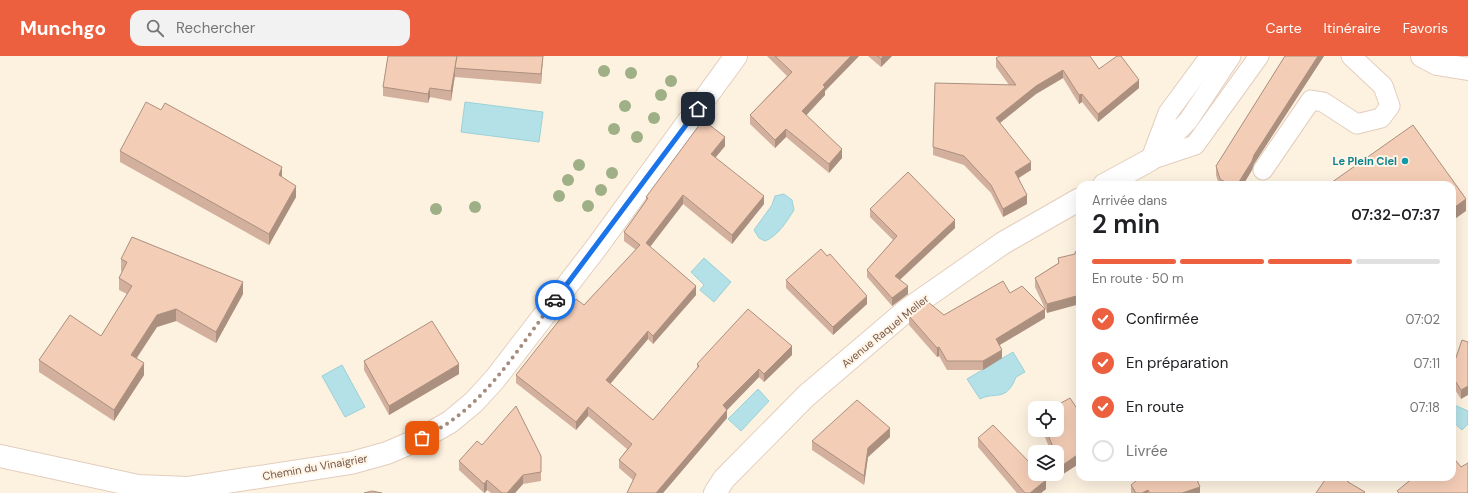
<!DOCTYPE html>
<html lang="fr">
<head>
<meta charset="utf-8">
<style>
  body { margin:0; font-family:"DM Sans",sans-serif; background:#f2f2f2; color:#202124; height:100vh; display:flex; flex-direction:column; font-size:15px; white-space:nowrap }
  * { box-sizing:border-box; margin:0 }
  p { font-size:13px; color:#757577 }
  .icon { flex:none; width:22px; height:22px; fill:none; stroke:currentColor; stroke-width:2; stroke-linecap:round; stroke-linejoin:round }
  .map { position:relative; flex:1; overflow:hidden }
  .side { position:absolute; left:1076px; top:125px; width:380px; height:300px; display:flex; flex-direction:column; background:#fff; border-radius:12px; box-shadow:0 4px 16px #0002 }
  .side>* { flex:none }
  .fabs { position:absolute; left:1028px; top:345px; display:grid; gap:8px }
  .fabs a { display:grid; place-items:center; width:36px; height:36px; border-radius:8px; background:#fff; box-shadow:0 4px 16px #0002; font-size:20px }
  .pin { position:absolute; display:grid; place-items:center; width:34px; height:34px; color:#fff; margin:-17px; border-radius:8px; box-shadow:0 2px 6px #0006 }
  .courier { position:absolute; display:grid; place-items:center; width:40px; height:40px; margin:-20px; border:3px solid #1a73e8; border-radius:50%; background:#fff; color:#222; box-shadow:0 1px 5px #0007 }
  .overview em { font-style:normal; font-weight:600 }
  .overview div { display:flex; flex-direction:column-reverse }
  .overview { display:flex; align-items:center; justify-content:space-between; height:68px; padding:0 16px }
  h1 { font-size:26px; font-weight:600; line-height:30px }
  .bar { display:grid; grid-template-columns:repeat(4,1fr); gap:6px 4px; align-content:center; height:48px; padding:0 16px }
  .bar i { height:5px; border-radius:3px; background:#e0e0e0 }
  .bar .selected { background:#ed603f }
  .bar p { grid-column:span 4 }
  ol { padding:0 16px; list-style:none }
  li { display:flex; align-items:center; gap:12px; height:44px }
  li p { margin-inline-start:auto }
  li .icon { padding:4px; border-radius:50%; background:#ed603f; color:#fff; stroke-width:4 }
  li:last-child { color:#757577 }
  li i { width:22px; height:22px; border:2px solid #e0e0e0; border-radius:50% }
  header { display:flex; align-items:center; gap:24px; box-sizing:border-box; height:56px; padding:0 20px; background:#ed603f; color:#fff }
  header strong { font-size:19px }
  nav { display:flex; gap:22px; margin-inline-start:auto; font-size:14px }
  .search { width:280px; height:36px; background:#f2f2f2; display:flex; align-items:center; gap:10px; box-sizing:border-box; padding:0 14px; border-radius:12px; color:#757577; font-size:15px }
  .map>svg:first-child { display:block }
  .water { fill:#b4e1e7; stroke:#9ad1d9 }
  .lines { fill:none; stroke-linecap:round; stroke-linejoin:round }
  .service-casing { stroke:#e3cebe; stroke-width:21 }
  .minor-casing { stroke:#e3cebe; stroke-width:24 }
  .service { stroke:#fff; stroke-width:19 }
  .minor { stroke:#fff; stroke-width:22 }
  .tree { fill:#9fb087 }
  .wall { fill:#d2b09d }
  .shaded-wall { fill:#ab907f }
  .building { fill:#f4cdb6; stroke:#ab907f }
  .done { stroke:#a58c7c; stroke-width:4; stroke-dasharray:0 7.2 }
  .route { stroke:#1a73e8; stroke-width:5 }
  .culture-dot { fill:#0f9aa8; stroke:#fff5e7; stroke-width:1.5 }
  .labels { text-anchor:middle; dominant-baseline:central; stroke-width:4; stroke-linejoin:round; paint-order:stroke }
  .culture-label { font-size:11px; font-weight:bold; fill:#0d838f; stroke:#fff5e7; text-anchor:end }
  .street-label { font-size:11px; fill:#755546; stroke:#fff5e7 }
</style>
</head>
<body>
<header>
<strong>Munchgo</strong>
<div class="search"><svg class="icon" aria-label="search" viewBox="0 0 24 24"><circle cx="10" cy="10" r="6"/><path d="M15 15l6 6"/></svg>Rechercher</div>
<nav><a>Carte</a><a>Itinéraire</a><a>Favoris</a></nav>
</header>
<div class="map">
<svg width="1468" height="437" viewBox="0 0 1468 437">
  <rect width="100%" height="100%" fill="#fdf1e0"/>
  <g class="water">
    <polygon points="465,46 543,56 539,86 461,76"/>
    <path d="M784,138L792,144L794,154C787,165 778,180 765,185L759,182L754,174L772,149L775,140Z"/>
    <polygon points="704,202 731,226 714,246 700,234 704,229 691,216"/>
    <path d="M1013,296L1025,316L1016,321C1006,347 995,335 980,343L967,323Z"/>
    <polygon points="342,309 365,351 345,361 322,320"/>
    <polygon points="758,333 769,345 741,375 728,363"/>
    <polygon points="1452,348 1468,355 1468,368 1462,374 1452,365"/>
  </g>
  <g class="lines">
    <g class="service-casing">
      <g id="service">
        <polyline points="1153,97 1168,57 1210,0"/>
        <polyline points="1152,101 1188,65 1231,0"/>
        <polyline points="1150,104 1195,89 1259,0"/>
        <polyline points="1263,114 1311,44 1323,46 1357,68 1381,62 1390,50 1383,30 1351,0"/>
      </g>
    </g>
    <g class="minor-casing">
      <g id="minor">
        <polyline points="1422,0 1437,8 1468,13"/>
        <polyline points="1104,129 1150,104"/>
        <polyline points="0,400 138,430 187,432 351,407 387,397 422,382 450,366 474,346 495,323 596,192 736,0"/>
        <polyline points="715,437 724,423 806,340 907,254 1003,187 1080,143"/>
      </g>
    </g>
    <use href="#service" class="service"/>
    <use href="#minor" class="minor"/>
  </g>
  <g class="tree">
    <circle cx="604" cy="15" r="6"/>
    <circle cx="631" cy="17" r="6"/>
    <circle cx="671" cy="25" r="6"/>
    <circle cx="661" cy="39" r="6"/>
    <circle cx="625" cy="50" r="6"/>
    <circle cx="654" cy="62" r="6"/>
    <circle cx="614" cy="73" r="6"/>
    <circle cx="637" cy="81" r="6"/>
    <circle cx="579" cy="109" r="6"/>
    <circle cx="612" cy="117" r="6"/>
    <circle cx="568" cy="124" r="6"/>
    <circle cx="601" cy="134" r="6"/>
    <circle cx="559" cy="140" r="6"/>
    <circle cx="588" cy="150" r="6"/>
    <circle cx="475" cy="151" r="6"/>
    <circle cx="436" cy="153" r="6"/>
  </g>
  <g class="wall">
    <polygon points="388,0 543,0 541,28 455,21 455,19 451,45 430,41 428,47 383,40 383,31"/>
    <polygon points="767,0 859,0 825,35 825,39 806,59 842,102 829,117 786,81 775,92 750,68 750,59 787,20"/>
    <polygon points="868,0 892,0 881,11"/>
    <polygon points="1285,0 1324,0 1254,108 1252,114 1243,129 1219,129 1216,119 1216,110"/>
    <polygon points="996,2 1099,13 1139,32 1098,66 1082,46 1079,48 1063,22 1036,38 1000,67 1031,114 1019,122 1027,148 1003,161 991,137 964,109 933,99 933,91 1009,29 996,11"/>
    <polygon points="725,90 715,102 764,148 732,188 683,148 650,191 696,239 653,288 648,283 610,328 653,364 697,313 697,308 792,299 764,326 759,321 727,354 727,362 663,437 627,437 633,424 619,412 619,404 627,393 588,360 576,374 516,327 516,319 584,249 636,194 624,185 624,176 646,144 646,141"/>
    <polygon points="120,95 282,122 296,141 269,189 120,106"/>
    <polygon points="870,153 955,172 900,224 908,238 892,250 867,221 867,214 893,184 870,161"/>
    <polygon points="1080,194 1047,257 1035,231 1035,222 1058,207 1058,202 1075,198 1075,196"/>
    <polygon points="121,203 243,238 216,287 176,265 157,271 137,302 144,319 114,365 39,316 39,304 101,280 127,238 119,234 119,222 122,216 121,215"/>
    <polygon points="786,224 867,248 833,279 786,232"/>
    <polygon points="1010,237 1045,262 1000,289 1002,302 983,314 947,314 939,300 937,301 909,269 909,260 944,259"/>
    <polygon points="1462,284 1461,343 1452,329 1452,313"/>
    <polygon points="364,305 459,318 389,359 364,314"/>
    <polygon points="1080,357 1080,407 1060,420 1057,411 1057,396 1051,396 1042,374 1057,374"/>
    <polygon points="890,381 868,401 864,429 812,394 812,385"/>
    <polygon points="978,382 1046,433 1041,437 1017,437 978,391"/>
    <polygon points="482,389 541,416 541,425 523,428 515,437 491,437 487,434 485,437 484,437 459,414 459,405"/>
    <polygon points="1131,429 1200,437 1131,437"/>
  </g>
  <g class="shaded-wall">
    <polygon points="457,0 455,12 455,19 451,45 451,35"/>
    <polygon points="543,0 541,28 541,18"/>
    <polygon points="851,0 859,0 825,35 825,39 802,64 802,55 823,29"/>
    <polygon points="883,0 892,0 881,11 881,3"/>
    <polygon points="1318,0 1324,0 1254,108 1252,114 1243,129 1237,129 1254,99"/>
    <polygon points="1063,14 1063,22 1036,38 996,70 996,62 1036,30"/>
    <polygon points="1139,24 1139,32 1098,66 1098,58"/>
    <polygon points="430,32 430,41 428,47 428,38"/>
    <polygon points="1082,38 1082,46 1079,48 1079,39"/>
    <polygon points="786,73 786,81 775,92 775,84"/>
    <polygon points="725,81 725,90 711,107 711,98"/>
    <polygon points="842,93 842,102 829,117 829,108"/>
    <polygon points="1031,106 1031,114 1015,124 1015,116"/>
    <polygon points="282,111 282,123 279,119"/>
    <polygon points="296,130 296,141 269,189 269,178"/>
    <polygon points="683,139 683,148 646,196 646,187"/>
    <polygon points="1027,139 1027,148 1003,161 1003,153"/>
    <polygon points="764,140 764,148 732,188 732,179"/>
    <polygon points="1466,143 1466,155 1452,165 1452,153"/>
    <polygon points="955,164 955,172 895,228 895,220"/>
    <polygon points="243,226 243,238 216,287 216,276"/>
    <polygon points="696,230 696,239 653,288 653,280"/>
    <polygon points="908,230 908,238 892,250 892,242"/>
    <polygon points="1080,239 1080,248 1047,257 1047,248"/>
    <polygon points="867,240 867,248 833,279 833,271"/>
    <polygon points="176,253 176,265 157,271 131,310 131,299 157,259"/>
    <polygon points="1045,253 1045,262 996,291 996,283"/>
    <polygon points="648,275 648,283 606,333 606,324"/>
    <polygon points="792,290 792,299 764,326 764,318"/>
    <polygon points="939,291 939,300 937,301 937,292"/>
    <polygon points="1002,294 1002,302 983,314 983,305"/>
    <polygon points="144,307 144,319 114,365 114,354"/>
    <polygon points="459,308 459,318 389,359 389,350"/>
    <polygon points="759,313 759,321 727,354 727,362 663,437 656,437 723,349"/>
    <polygon points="1468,330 1468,339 1461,343 1461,334"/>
    <polygon points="588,351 588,360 576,374 576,366"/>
    <polygon points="890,372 890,381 868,401 864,429 864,420 868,392"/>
    <polygon points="1080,397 1080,407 1060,420 1060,411"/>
    <polygon points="523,419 523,428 515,437 507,437"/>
    <polygon points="487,424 487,434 484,437 484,428"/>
    <polygon points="1046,424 1046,433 1041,437 1030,437"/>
    <polygon points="1200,431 1200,437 1182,437"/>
    <polygon points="1148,434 1148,437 1142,437"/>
  </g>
  <g class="building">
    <polygon points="388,0 457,0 451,35 430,32 428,38 383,31"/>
    <polygon points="457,0 543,0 541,18 455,12"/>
    <polygon points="775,0 851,0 823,29 825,31 802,55 842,93 829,108 786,73 775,84 750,59 792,16"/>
    <polygon points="877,0 883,0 881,3"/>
    <polygon points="1000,0 1090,0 1099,13 1117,0 1121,0 1139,24 1098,58 1082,38 1079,39 1063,14 1036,30 996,62 1031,106 1015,116 1027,139 1003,153 991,129 964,100 933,91 935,27 1016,29 996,2"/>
    <polygon points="1285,0 1318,0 1254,99 1252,105 1237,129 1230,129 1220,123 1216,110"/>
    <polygon points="146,46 161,54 165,47 282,111 279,119 296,130 269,178 120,95"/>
    <polygon points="703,64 725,81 711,98 764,140 732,179 683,139 646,187 696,230 653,280 648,275 606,324 653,364 699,310 697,308 748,253 792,290 764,318 759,313 723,349 727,354 656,437 627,437 636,418 619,404 632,388 588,351 576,366 516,319 576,243 584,249 640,189 624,176 648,142 646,141"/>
    <polygon points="1413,69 1466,143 1452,153 1452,129 1328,129"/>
    <polygon points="908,116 955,164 895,220 908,230 892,242 867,214 897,180 870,153"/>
    <polygon points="132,181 243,226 216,276 176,253 157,259 131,299 144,307 114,354 39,304 70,259 101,280 132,230 119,222 127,206 121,203"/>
    <polygon points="821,193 827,200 830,198 867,240 833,271 786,224"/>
    <polygon points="1080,194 1080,239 1047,248 1035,222 1059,207 1058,202 1075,198 1075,196"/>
    <polygon points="1003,225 1010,237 1022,230 1045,253 996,283 1002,294 983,305 947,305 939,291 937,292 909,260 928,246 944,259"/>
    <polygon points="432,265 459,308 389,350 364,305"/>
    <polygon points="1462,284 1468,286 1468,330 1461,334 1452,320 1452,313"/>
    <polygon points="1070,342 1080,357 1080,397 1060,411 1057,402 1057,396 1055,396 1046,374 1057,374 1057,352 1052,352"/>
    <polygon points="857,344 890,372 868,392 864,420 812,385"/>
    <polygon points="516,350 541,400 541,416 523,419 507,437 502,437 487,424 484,428 459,405 477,385 482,389"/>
    <polygon points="993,369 1035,412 1035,418 1041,418 1046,424 1030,437 1025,437 978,382"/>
    <polygon points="1452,400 1461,411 1468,407 1468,437 1399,437 1397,435 1414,421 1452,421"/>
    <polygon points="1141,421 1196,421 1200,431 1182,437 1150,437 1148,434 1142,437 1136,437 1131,429"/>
    <polygon points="1327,421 1348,421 1348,426 1365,436 1364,437 1316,437"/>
    <polygon points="372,435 382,437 364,437"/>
  </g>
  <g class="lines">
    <path class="done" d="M422,382C431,376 442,372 451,365C494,334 523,286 555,244"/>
    <polyline class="route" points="555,244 698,53"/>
  </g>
  <circle class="culture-dot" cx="1405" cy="105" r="4"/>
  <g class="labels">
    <g class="culture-label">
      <text x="1397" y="105">Le Plein Ciel</text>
    </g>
    <g class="street-label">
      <text transform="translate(885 275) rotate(-39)">Avenue Raquel Meller</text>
      <text transform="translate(315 411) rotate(-10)">Chemin du Vinaigrier</text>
    </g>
  </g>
</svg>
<div class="fabs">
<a><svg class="icon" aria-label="locate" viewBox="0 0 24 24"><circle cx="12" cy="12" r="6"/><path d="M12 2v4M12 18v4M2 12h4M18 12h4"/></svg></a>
<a><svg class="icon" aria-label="layers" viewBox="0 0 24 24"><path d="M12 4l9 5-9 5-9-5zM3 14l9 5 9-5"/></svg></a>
</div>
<div class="pin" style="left:422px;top:382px;background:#ea580c"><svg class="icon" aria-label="bag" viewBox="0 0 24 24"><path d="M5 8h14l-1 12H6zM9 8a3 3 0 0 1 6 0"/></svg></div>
<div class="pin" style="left:698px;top:53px;background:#1f2937"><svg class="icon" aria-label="home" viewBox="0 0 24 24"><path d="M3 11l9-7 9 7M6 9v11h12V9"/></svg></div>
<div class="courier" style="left:555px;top:244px"><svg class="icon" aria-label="car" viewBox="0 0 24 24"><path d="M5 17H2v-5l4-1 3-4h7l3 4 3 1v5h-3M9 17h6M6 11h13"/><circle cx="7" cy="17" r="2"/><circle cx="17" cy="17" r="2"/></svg></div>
<section class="side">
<div class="overview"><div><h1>2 min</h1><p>Arrivée dans</p></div><em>07:32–07:37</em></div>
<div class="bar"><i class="selected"></i><i class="selected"></i><i class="selected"></i><i></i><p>En route · 50 m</p></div>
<ol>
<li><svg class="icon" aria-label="check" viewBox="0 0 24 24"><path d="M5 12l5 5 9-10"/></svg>Confirmée<p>07:02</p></li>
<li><svg class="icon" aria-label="check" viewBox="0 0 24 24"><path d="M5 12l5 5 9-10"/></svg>En préparation<p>07:11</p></li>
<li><svg class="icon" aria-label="check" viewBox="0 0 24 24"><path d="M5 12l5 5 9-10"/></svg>En route<p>07:18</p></li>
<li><i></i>Livrée</li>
</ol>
</section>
</div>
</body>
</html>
